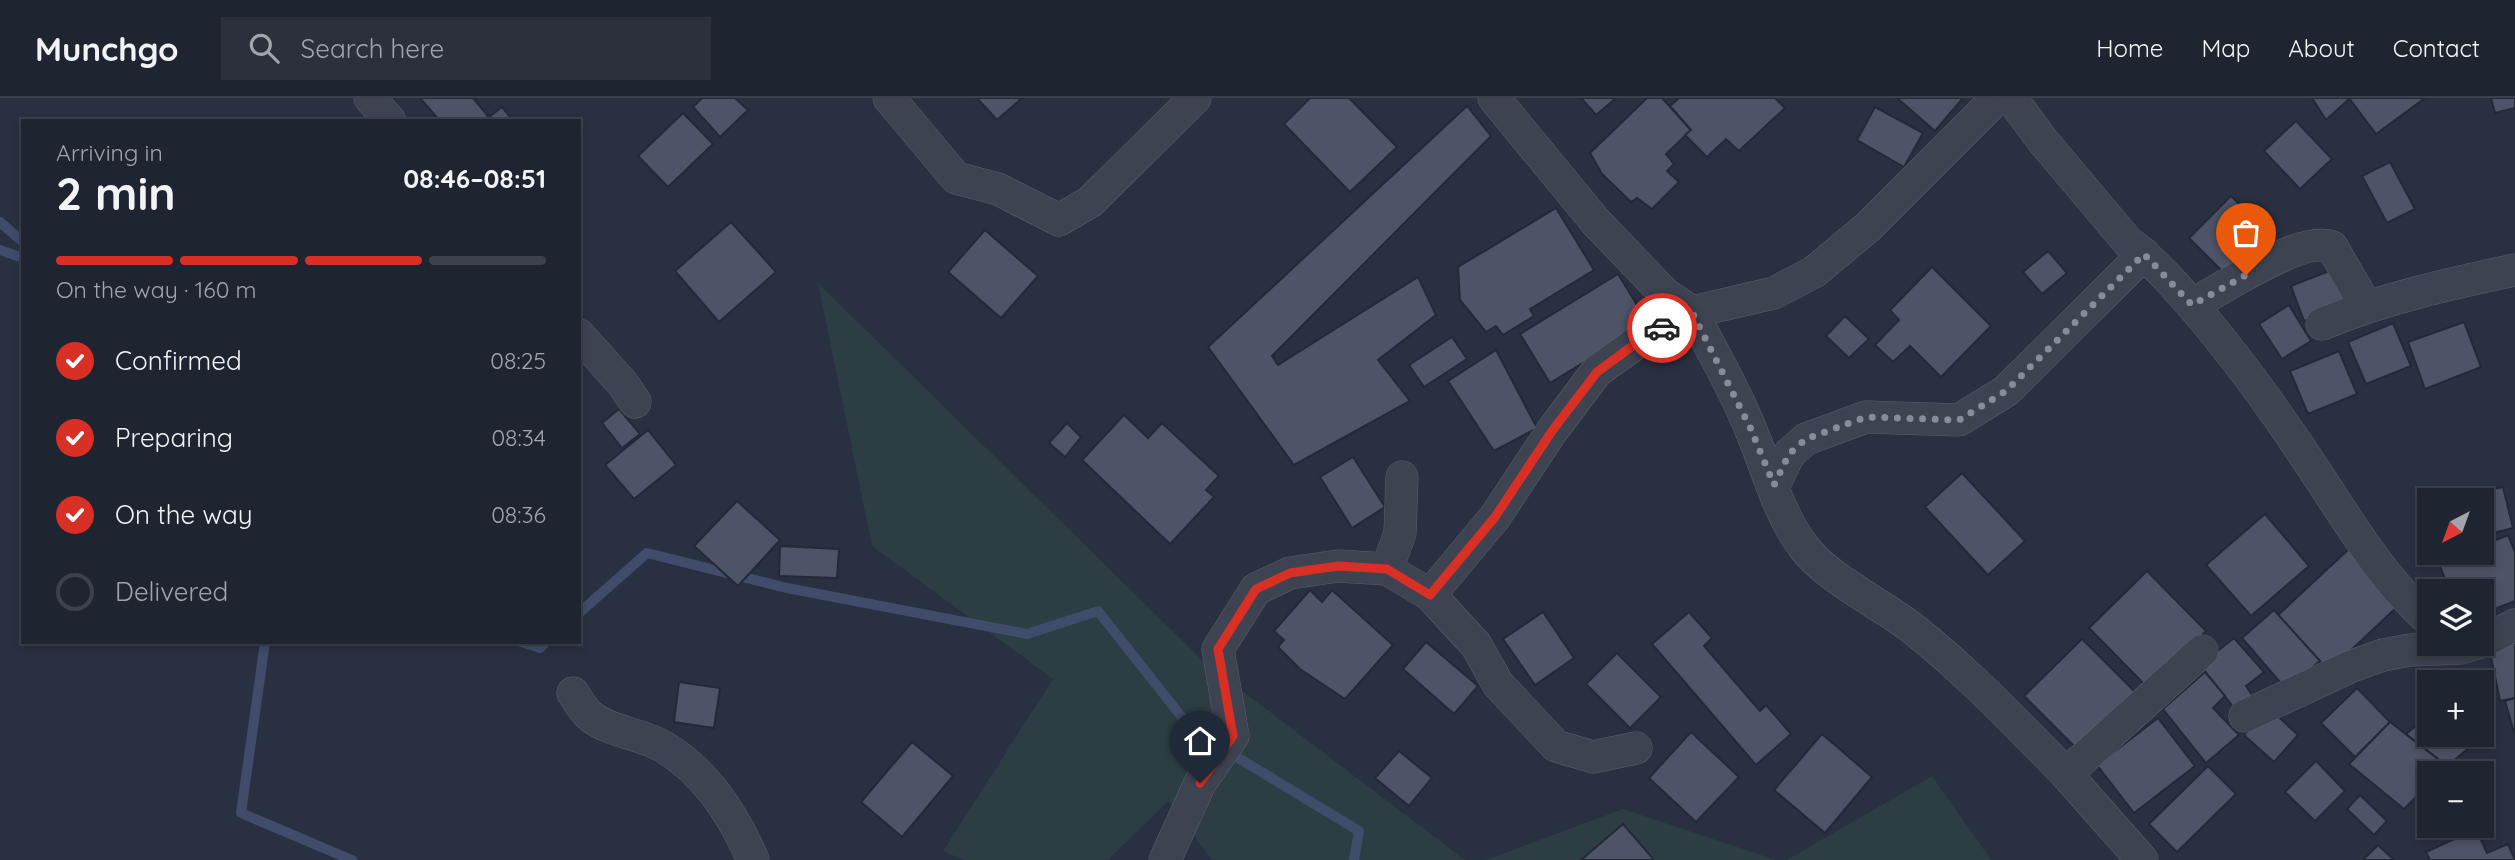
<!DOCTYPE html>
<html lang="en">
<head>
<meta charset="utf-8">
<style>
  body { margin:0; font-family:Quicksand,sans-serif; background:#2c303d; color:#f1f3f6; height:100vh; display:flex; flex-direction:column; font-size:26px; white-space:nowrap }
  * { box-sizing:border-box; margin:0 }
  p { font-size:23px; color:#a1a4ab }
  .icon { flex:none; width:38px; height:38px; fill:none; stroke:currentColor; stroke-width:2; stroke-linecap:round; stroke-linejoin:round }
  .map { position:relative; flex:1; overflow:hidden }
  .drawer { position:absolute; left:21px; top:21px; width:560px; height:525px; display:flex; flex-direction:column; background:#1f2431; border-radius:0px; box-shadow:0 4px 10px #0003,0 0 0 2px #3c414d }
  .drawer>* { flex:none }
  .needle { width:46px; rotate:221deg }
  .tools { position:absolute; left:2417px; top:390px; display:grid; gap:14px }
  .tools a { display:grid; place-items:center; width:77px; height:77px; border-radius:0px; background:#1f2431; box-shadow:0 4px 10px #0003,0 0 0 2px #3c414d; font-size:35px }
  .pin { position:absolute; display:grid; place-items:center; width:60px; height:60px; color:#fff; margin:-72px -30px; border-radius:50% 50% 50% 0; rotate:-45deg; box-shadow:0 0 7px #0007 }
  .pin .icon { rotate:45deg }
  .courier { position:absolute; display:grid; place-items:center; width:70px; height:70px; margin:-35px; border:5px solid #d93025; border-radius:50%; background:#fff; color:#222; box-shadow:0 2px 9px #0007 }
  .headline em { font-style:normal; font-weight:700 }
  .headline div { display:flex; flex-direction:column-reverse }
  .headline { display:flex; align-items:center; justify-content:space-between; height:119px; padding:0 35px }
  h1 { font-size:46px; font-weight:700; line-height:52px }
  .bar { display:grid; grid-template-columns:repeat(4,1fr); gap:10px 7px; align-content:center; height:84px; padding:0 35px }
  .bar i { height:9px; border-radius:5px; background:#3c414d }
  .bar .active { background:#d93025 }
  .bar p { grid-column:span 4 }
  ol { padding:0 35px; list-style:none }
  li { display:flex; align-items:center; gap:21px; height:77px }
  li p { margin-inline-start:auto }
  li .icon { padding:7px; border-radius:50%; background:#d93025; color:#fff; stroke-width:4 }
  li:last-child { color:#a1a4ab }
  li i { width:38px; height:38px; border:4px solid #3c414d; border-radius:50% }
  header { display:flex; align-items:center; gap:42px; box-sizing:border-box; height:98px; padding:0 35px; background:#1f2431; border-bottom:2px solid #3c414d }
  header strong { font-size:33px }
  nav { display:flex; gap:38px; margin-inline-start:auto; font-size:24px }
  .search { width:490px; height:63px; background:#2c303d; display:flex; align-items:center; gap:18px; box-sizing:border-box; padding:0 24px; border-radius:0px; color:#a1a4ab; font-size:26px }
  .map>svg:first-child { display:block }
  .green { fill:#2c3e43 }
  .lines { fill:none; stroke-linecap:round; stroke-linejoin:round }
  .stream { stroke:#404c69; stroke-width:10 }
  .building { fill:#4e5468; stroke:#242938; stroke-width:2 }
  .street-casing { stroke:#5b606e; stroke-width:33 }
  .street { stroke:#3d4351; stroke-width:32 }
  .done { stroke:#878c9b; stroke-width:7; stroke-dasharray:0 12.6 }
  .route { stroke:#d93025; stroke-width:9 }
</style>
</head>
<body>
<header>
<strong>Munchgo</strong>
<div class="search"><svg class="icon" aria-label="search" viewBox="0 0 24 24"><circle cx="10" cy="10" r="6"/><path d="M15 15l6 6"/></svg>Search here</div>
<nav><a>Home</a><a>Map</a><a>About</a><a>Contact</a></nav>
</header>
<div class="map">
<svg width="2515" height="762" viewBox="0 0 2515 762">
  <rect width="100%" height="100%" fill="#293041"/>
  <g class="green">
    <polygon points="818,185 1204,564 1465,762 1212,762 1168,703 1108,762 964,762 943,753 1053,581 872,448"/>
    <polygon points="1932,678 1991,762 1787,762"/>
    <polygon points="1623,711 1776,762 1486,762"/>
  </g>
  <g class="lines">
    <g class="stream">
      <polyline points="0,124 23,144"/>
      <polyline points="0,152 23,160"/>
      <polyline points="579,515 647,455 787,490 1027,536 1098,513 1192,632 1359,733 1354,762"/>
      <polyline points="265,544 241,715 352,762"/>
      <polyline points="521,544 540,550 546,544"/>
    </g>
  </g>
  <g class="building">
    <polygon points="420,0 473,0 488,18 482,23 440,23"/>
    <polygon points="702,0 735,0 748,12 720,39 693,9"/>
    <polygon points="977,0 1022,0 997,22"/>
    <polygon points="1310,0 1349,0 1397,49 1350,94 1284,26"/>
    <polygon points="1581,0 1616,0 1596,17"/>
    <polygon points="1647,0 1662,0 1691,32 1666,56 1674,66 1667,73 1679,84 1652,111 1637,100 1631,104 1602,76 1590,55"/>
    <polygon points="1679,0 1775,0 1785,10 1739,53 1726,41 1707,59 1685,37 1691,32 1670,8"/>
    <polygon points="1897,0 1963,0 1935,33"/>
    <polygon points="2312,0 2349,0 2349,1 2326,22"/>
    <polygon points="2349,0 2425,0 2376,36"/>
    <polygon points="2491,0 2515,0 2515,10 2495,15"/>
    <polygon points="1467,8 1491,38 1272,258 1278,267 1418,179 1436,217 1378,262 1410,303 1294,367 1208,249"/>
    <polygon points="502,9 513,23 484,23"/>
    <polygon points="1875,9 1923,35 1904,69 1857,42"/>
    <polygon points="683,15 713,46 668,89 638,58"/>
    <polygon points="2296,23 2332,61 2300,91 2264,53"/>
    <polygon points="2390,64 2415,111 2387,125 2362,78"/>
    <polygon points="2231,98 2260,127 2246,142 2257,152 2229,180 2189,140"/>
    <polygon points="1556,110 1594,172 1530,211 1534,218 1503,237 1496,228 1486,234 1460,202 1458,169"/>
    <polygon points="731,124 776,174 719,224 675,173"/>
    <polygon points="985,132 1038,178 1001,220 948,174"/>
    <polygon points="2048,153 2067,175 2042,196 2023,174"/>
    <polygon points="1932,169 1991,228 1941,279 1910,248 1893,264 1875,247 1899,222 1890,212"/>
    <polygon points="2334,171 2348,206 2304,223 2291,188"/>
    <polygon points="1618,176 1648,225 1550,285 1520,236"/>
    <polygon points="2289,207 2311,243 2282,261 2259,226"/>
    <polygon points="1845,218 1869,241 1849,260 1826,238"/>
    <polygon points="2464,224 2481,269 2425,291 2408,244"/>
    <polygon points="2393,225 2411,268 2366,286 2348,244"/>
    <polygon points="1452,239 1467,261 1424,289 1409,267"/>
    <polygon points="1496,252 1537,330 1494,353 1448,283"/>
    <polygon points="2339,253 2357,296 2308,316 2290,273"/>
    <polygon points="619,311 640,336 622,350 602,325"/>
    <polygon points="1124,317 1148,340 1162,325 1219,378 1206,392 1214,399 1170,446 1082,362"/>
    <polygon points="1067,325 1081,339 1065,359 1049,345"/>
    <polygon points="648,332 676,367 634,401 605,367"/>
    <polygon points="1353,359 1385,409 1352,430 1320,379"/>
    <polygon points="1962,375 2025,443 1988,477 1925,409"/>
    <polygon points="2503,389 2513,430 2482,438 2482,402 2454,402 2454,400"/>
    <polygon points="737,403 780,442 738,488 694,448"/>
    <polygon points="2265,416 2309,468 2251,518 2206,467"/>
    <polygon points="2508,437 2515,454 2515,503 2482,516 2482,494 2450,494 2439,465 2464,455 2482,455 2482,448"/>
    <polygon points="780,448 839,451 837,480 779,478"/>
    <polygon points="2349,451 2400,506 2329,573 2277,518"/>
    <polygon points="2147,473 2206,533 2148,590 2089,530"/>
    <polygon points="1310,492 1322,504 1332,492 1393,547 1345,601 1300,571 1278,549 1284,542 1274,533"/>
    <polygon points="2274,512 2320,563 2286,591 2242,540"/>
    <polygon points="1543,514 1574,560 1535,587 1503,541"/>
    <polygon points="1689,514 1712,540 1704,548 1760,613 1766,607 1791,636 1756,667 1652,546"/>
    <polygon points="2234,540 2264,574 2246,588 2252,597 2235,611 2200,567"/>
    <polygon points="2082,541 2137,596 2079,653 2024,598"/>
    <polygon points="2515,542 2515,600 2500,603 2489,549"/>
    <polygon points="1426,544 1478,588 1454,616 1403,571"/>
    <polygon points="1617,555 1661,599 1630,630 1586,586"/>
    <polygon points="2205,574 2225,598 2213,610 2239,637 2206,665 2163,611"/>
    <polygon points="679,584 720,590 714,630 674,624"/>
    <polygon points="2357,590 2390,624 2355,659 2321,625"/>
    <polygon points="2515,600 2515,638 2505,603"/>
    <polygon points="2269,610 2298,637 2274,664 2244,637"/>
    <polygon points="2429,617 2429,637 2482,637 2482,630 2486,636 2447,668 2406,636"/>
    <polygon points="2158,620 2195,668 2134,715 2097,667"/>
    <polygon points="2390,624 2447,668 2439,676 2429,676 2429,686 2404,711 2349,666"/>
    <polygon points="1691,634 1739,679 1696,724 1649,680"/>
    <polygon points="1822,636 1872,679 1825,735 1774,692"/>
    <polygon points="912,644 953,678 902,739 861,704"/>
    <polygon points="1399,653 1432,680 1409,708 1375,680"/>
    <polygon points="2316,663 2345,693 2315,723 2285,694"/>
    <polygon points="2208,668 2236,696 2177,754 2149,726"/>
    <polygon points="2360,697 2387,723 2374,737 2347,711"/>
    <polygon points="1623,726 1654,762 1581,762"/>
    <polygon points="2476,731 2487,755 2508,746 2515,762 2430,762 2426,754"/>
    <polygon points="2378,747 2394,762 2363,762"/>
  </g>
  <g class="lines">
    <g class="street-casing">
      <g id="street">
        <polyline points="370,0 390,23"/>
        <polyline points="889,0 956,80 998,91 1059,122 1090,104 1195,0"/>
        <polyline points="1494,0 1596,124 1665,196 1692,214 1774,195 1814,174 1868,129 1997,0"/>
        <path d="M2011,0L2043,43L2128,144C2160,168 2187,201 2213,232C2251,279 2286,328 2319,379C2352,429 2384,483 2429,522"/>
        <path d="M2192,207C2222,191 2302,136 2332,149L2366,208"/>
        <path d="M2322,226C2385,200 2449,186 2515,172"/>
        <polyline points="579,237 623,286 635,304"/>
        <polyline points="1774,387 1789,356 1806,341 1866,319 1959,322 2006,293 2144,156"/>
        <polyline points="1387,471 1400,435 1402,379"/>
        <polyline points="2482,544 2515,527"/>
        <path d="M573,595C578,602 583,612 589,617C610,635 641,635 664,649C706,674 734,718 753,762"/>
        <polyline points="2245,618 2352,568 2383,557 2410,552 2461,550 2475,546"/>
        <path d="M1636,650L1593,659L1556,648L1498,586L1476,547L1430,497L1495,419L1552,333L1597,273L1642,241L1692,214C1712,253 1735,292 1751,332C1767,370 1778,415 1803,448C1826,480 1880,505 1912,530C1968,574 2016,625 2066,676L2202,553"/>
        <polyline points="2066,676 2142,762"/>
        <polyline points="1165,762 1200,685 1233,638 1218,551 1256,491 1290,475 1338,468 1387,471 1430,497"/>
      </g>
    </g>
    <use href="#street" class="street"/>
  </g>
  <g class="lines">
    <polyline class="done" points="1662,230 1692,214 1750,329 1774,387 1789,356 1806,341 1866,319 1959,322 2006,293 2144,156 2192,207 2246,177"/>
    <polyline class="route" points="1200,685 1233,638 1218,551 1256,491 1290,475 1338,468 1387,471 1430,497 1495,419 1552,333 1597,274 1642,241 1662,230"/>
  </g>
</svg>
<div class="tools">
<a><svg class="needle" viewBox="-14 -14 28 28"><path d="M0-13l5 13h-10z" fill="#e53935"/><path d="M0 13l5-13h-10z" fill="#a1a4ab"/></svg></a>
<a><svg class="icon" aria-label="layers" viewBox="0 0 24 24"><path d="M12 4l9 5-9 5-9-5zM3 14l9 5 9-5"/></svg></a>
<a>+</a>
<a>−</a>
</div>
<div class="pin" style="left:2246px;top:177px;background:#ea580c"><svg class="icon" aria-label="bag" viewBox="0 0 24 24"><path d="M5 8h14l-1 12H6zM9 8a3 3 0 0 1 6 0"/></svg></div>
<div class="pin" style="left:1200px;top:685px;background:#1f2937"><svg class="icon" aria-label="home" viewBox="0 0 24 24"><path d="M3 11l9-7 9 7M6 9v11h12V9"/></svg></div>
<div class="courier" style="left:1662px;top:230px"><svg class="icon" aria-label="car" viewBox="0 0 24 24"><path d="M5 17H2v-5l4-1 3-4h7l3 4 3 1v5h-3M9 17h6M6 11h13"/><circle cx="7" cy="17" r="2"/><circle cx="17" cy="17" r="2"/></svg></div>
<section class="drawer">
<div class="headline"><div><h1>2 min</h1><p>Arriving in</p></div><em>08:46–08:51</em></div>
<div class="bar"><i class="active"></i><i class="active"></i><i class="active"></i><i></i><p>On the way · 160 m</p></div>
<ol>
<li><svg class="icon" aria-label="check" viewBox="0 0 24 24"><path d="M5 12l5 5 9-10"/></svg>Confirmed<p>08:25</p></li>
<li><svg class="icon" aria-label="check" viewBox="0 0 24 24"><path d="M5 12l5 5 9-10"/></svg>Preparing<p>08:34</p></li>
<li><svg class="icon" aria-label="check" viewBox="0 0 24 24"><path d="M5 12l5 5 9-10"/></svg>On the way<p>08:36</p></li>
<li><i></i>Delivered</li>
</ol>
</section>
</div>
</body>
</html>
